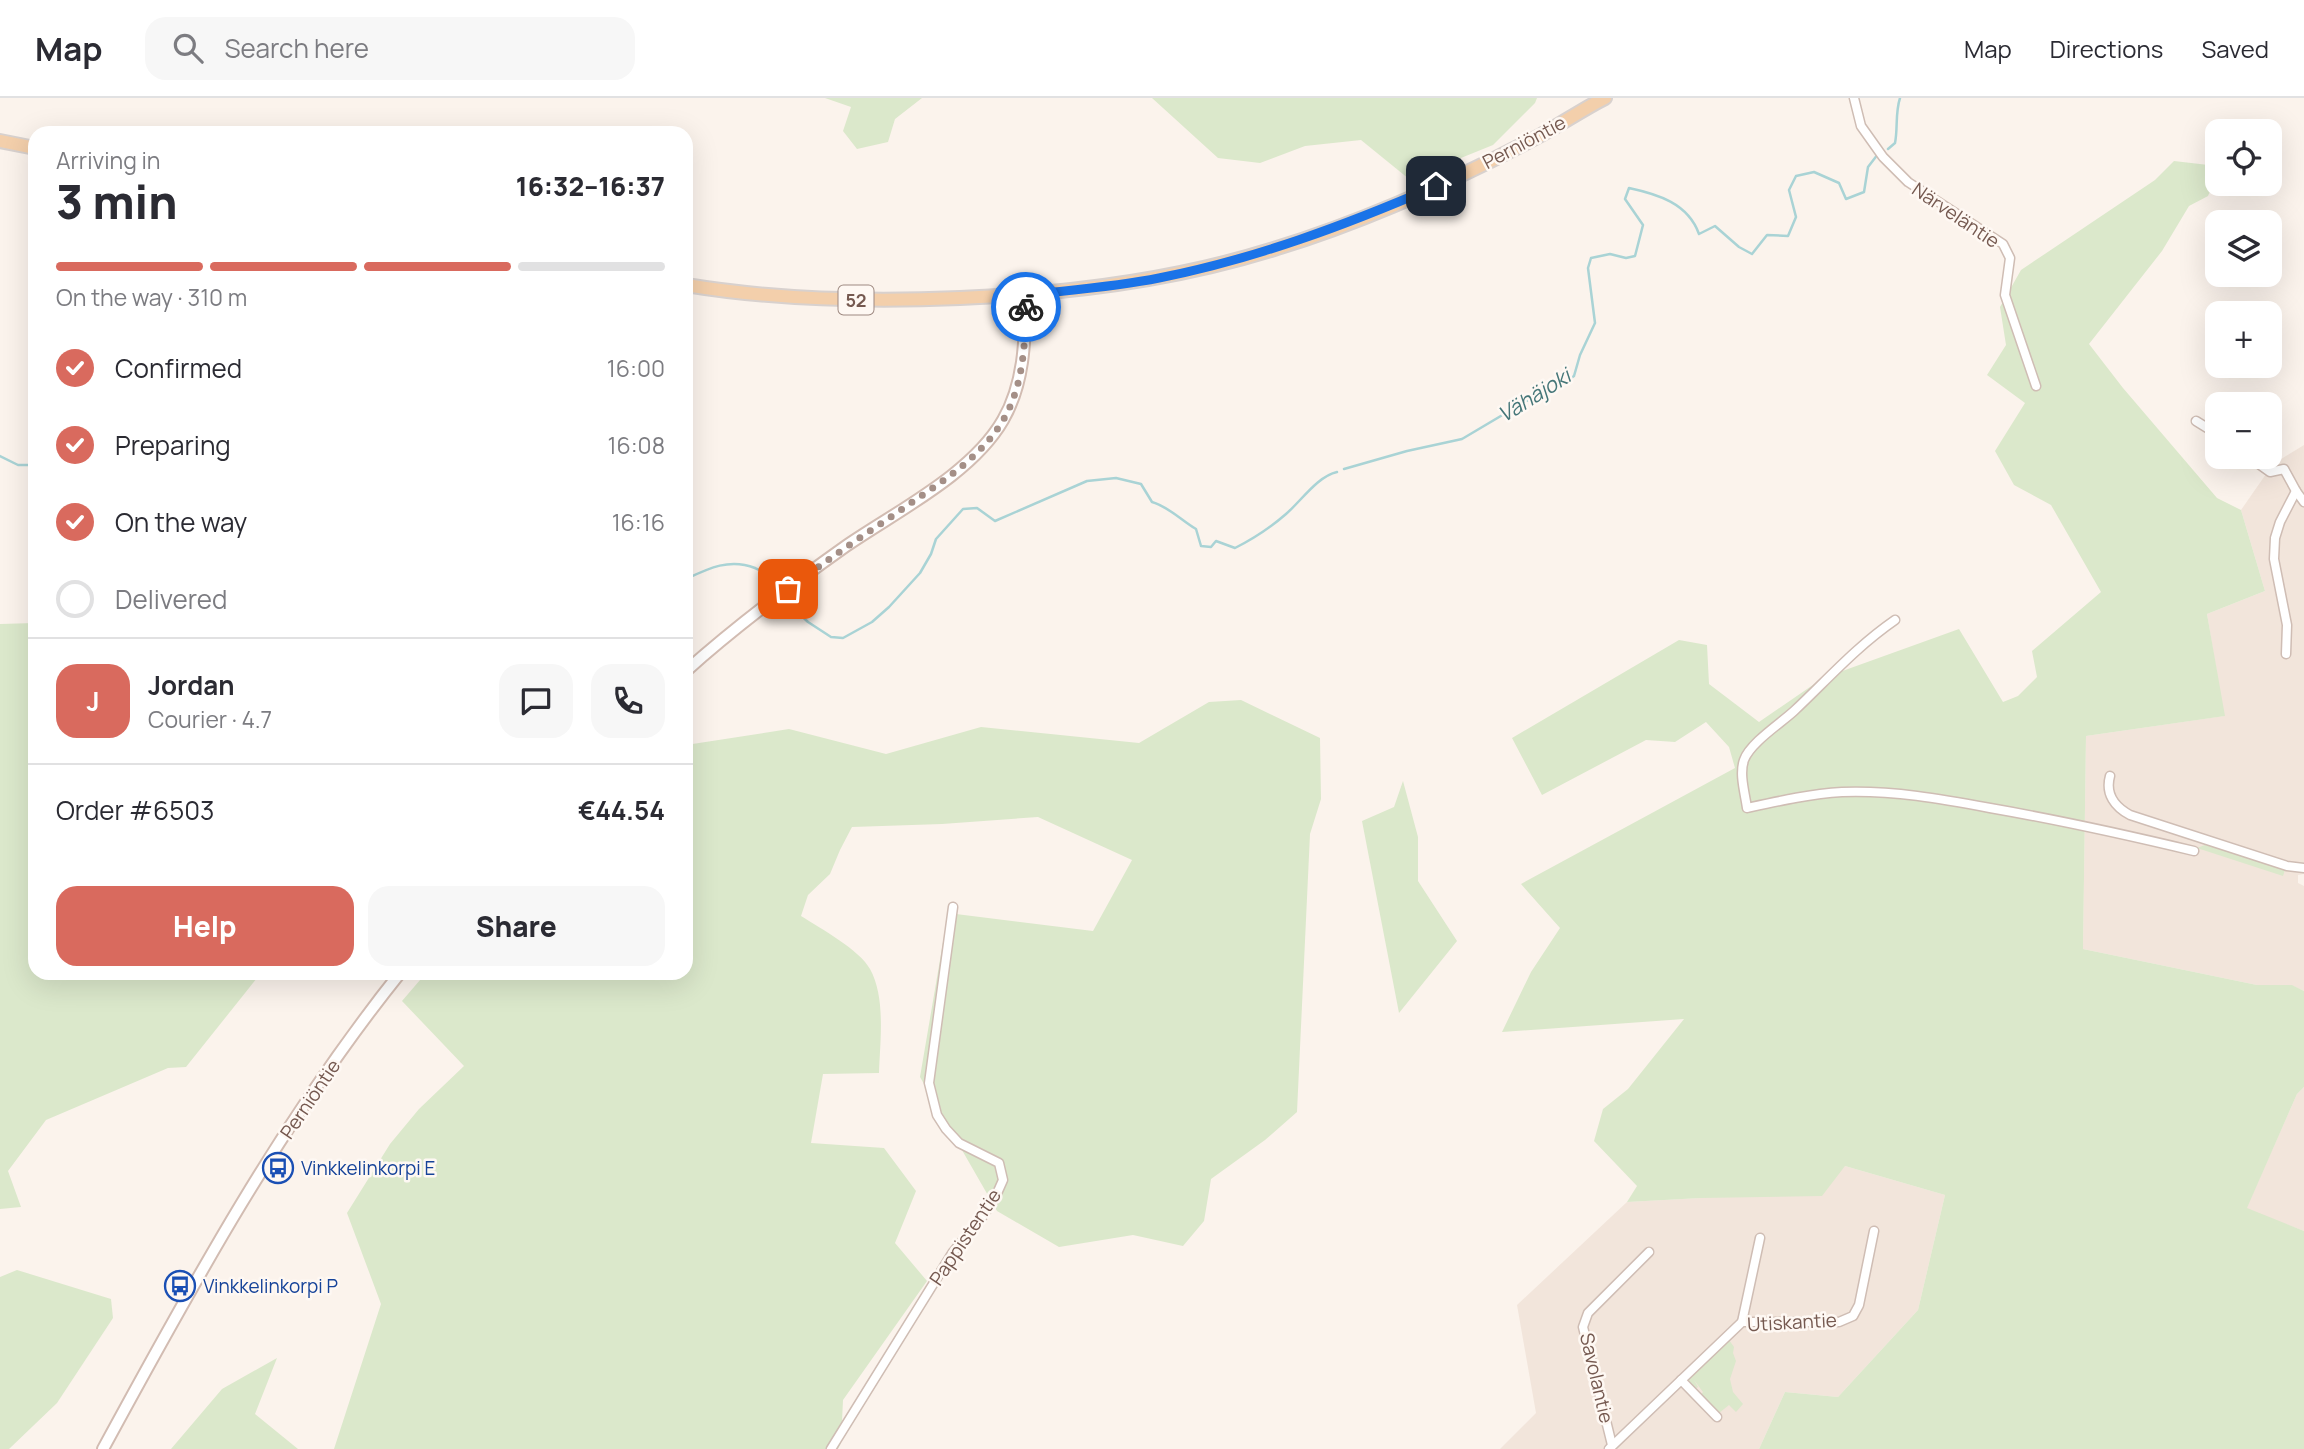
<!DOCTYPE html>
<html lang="en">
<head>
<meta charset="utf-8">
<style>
  body { margin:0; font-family:Manrope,sans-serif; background:#f7f7f7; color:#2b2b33; height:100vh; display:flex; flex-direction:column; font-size:26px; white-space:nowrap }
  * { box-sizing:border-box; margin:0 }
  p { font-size:23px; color:#7c7c81 }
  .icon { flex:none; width:38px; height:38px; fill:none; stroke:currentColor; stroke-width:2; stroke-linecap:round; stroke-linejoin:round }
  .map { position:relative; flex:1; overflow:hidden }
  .panel { position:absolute; left:28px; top:28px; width:665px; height:854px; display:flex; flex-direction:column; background:#fff; border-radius:21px; box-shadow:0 7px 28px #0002 }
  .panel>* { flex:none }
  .fabs { position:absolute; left:2205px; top:21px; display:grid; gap:14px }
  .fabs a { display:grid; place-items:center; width:77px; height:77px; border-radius:14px; background:#fff; box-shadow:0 7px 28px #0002; font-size:35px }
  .pin { position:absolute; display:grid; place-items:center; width:60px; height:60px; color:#fff; margin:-30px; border-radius:14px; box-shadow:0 4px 10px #0006 }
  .courier { position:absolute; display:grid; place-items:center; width:70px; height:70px; margin:-35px; border:5px solid #1a73e8; border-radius:50%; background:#fff; color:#222; box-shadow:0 2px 9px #0007 }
  .head em { font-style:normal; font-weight:800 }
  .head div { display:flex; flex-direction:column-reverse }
  .head { display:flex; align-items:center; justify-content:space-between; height:119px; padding:0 28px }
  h1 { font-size:46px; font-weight:800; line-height:52px }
  .bar { display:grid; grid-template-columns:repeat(4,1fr); gap:10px 7px; align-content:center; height:84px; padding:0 28px }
  .bar i { height:9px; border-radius:5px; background:#e1e1e2 }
  .bar .on { background:#d96a5e }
  .bar p { grid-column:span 4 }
  .line { display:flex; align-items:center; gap:18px; padding:0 28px; border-top:2px solid #e1e1e2 }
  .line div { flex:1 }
  .round { display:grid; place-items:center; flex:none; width:74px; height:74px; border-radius:21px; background:#f7f7f7 }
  ol { padding:0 28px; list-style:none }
  li { display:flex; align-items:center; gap:21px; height:77px }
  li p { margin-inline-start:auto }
  li .icon { padding:7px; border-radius:50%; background:#d96a5e; color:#fff; stroke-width:4 }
  li:last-child { color:#7c7c81 }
  li i { width:38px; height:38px; border:4px solid #e1e1e2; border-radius:50% }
  .cta { display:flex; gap:14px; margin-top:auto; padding:14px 28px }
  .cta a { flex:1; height:80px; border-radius:21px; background:#d96a5e; color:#fff; font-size:28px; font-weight:800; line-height:80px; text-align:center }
  .cta a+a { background:#f7f7f7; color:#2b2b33 }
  header { display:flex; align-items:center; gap:42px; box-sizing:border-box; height:98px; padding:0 35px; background:#fff; border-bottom:2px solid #e1e1e2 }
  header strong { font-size:33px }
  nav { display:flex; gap:38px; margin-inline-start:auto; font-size:24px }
  .search { width:490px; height:63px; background:#f7f7f7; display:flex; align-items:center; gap:18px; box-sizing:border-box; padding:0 24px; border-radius:21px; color:#7c7c81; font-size:26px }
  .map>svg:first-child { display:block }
  .residential { fill:#f2e5db }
  .green { fill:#dbe8cb }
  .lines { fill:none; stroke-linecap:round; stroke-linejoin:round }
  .stream { stroke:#a9d3d5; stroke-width:2.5 }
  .minor-casing { stroke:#cfbdb4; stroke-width:11 }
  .secondary-casing { stroke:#d2bcb2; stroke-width:14 }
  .primary-casing { stroke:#d8d1ce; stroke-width:16 }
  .minor { stroke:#fff; stroke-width:8 }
  .secondary { stroke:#fff; stroke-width:10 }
  .primary { stroke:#f3cfab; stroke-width:12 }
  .done { stroke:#a48f87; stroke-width:7; stroke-dasharray:0 12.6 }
  .route { stroke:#1a73e8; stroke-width:9 }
  .labels { text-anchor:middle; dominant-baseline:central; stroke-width:5; stroke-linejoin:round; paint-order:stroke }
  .shield { fill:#fef8f3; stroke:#9e8981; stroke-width:2 }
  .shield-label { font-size:18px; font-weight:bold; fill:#755950 }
  .street-label { font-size:19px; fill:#755950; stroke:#fef8f3 }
  .transit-label { font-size:19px; fill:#164399; stroke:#fef8f3; text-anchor:start }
  .water-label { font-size:21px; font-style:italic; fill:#457678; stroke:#fef8f3 }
</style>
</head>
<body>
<header>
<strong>Map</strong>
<div class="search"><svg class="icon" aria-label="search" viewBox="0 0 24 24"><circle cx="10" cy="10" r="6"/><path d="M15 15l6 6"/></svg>Search here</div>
<nav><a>Map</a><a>Directions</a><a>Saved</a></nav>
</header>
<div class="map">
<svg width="2304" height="1351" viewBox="0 0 2304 1351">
  <rect width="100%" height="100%" fill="#fbf3ec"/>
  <g class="residential">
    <polygon points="2304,347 2304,776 2298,777 2298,785 2304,788 2304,893 2291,887 2257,887 2083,851 2086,638 2224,618 2207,516 2265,493 2241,412 2273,366"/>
    <polygon points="2304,989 2304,1133 2246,1111 2297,996"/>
    <polygon points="1845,1068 1945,1097 1918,1212 1838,1299 1785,1294 1759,1351 1500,1351 1536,1315 1517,1207 1627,1104 1701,1100"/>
  </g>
  <g class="green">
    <polygon points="825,0 922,0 895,21 888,44 857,51 843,33 851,9"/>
    <polygon points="1152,0 1537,0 1535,5 1493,47 1409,81 1361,42 1305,48 1260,65 1218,60"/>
    <polygon points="2174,63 2217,68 2217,78 2208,98 2189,108 2162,153 2089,246 2123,290 2217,400 2241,412 2265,493 2207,516 2225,618 2086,638 2083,851 2257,887 2292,887 2304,893 2304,989 2297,996 2247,1110 2304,1133 2304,1351 1759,1351 1785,1294 1838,1299 1918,1212 1945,1097 1845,1068 1822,1098 1701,1100 1627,1104 1637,1088 1594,1043 1603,1011 1628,991 1684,921 1502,934 1531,874 1560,830 1521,786 1735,670 1729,649 1706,624 1675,644 1646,642 1542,697 1512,640 1679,542 1707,547 1709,586 1759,624 1823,580 1959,531 2003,604 2018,598 2037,579 2032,553 2101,494 2051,407 2014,387 1995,353 2025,305 1987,277 2006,247 2000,209 2021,172 2155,82"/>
    <polygon points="35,525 35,875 261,875 186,969 168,970 46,1022 8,1073 21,1109 0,1111 0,526"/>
    <path d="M1241,602L1320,640L1321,701L1310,736L1297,1014L1265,1042L1211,1081L1204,1123L1183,1148L1133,1137L1059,1149L997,1113L920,979L948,815L1093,833L1132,762L1038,719L942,726L852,729L840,752L830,776L808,797L801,818C820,830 860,852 870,871C886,900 880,944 879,975L823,976L811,1045L884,1050L916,1093L895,1145L927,1183L843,1302L841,1345L838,1351H334L381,1206L347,1115L390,1046L419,1011L464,968L402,903L426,875H686V647L789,631L886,656L981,629L1139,645L1209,604Z"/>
    <polygon points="1403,683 1418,739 1418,783 1457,843 1399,915 1362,723 1394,709"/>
    <polygon points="2205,747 2280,768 2285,772 2283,778 2197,750"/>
    <polygon points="17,1172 111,1201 113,1220 57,1305 9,1351 0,1351 0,1179"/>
    <polygon points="1729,1242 1734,1249 1733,1255 1736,1263 1730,1281 1733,1294 1743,1306 1736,1314 1729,1307 1719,1315 1701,1297 1703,1294 1694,1282 1698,1289 1695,1291 1687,1281"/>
    <polygon points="277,1260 255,1316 298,1351 171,1351 222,1291"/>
  </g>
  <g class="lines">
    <g class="stream">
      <path d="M1888,51L1895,45C1898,30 1895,15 1900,0"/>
      <polyline points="0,358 18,367 35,367"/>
      <path d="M1344,371L1407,353L1462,341L1526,303L1550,295L1574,278L1580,257L1595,225L1588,170L1591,160L1610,156L1626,160L1635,158L1643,127L1625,101L1629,90C1657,96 1688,105 1699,136L1715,128L1739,149L1752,156L1767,137L1788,138L1796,119L1789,92L1796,78L1814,74L1839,85L1846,101L1864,94L1868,69L1878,56"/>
      <path d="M686,481C709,470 730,460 755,470C766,475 771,477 777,487"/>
      <path d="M789,506L808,524L831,539L843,540L872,524L889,509L920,475L931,456L936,441L963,411L977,410L995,423L1087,383L1116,380L1141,386L1152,404C1169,409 1181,422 1196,431L1201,448L1211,449L1216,443L1235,450C1253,441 1270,430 1286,416C1301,403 1318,378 1337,374"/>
    </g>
    <g class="minor-casing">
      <g id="minor">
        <polyline points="1854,0 1861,28 1883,59 1908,84 2003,146 2010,160 2005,197 2036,288"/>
        <polyline points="2196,323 2217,336"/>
        <polyline points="2249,359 2270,374 2284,371 2296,393 2304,404"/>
        <path d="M1895,522C1856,549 1828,581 1794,613C1781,625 1750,645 1744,662C1739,676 1745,695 1747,710C1779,703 1810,696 1842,694C1892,692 1942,701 1990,710C2059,722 2127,737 2194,753"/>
        <polyline points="2286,556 2287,527 2274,461 2275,440 2280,424 2296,393"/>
        <path d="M2110,678C2105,696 2115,709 2130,717L2287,768L2304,770"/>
        <polyline points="1742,1224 1760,1140"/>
        <polyline points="1681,1282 1717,1319"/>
        <polyline points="1612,1347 1583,1229 1588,1215 1649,1154"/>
        <polyline points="831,1351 953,1154 983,1118 995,1100 1003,1082 999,1065 959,1045 946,1031 937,1017 929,985 953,809"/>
        <polyline points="1609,1351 1742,1224 1839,1224 1853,1218 1859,1207 1874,1133"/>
      </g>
    </g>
    <g class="secondary-casing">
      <g id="secondary">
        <path d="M686,573C736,528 791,487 846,448C897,413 972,376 1003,322C1025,284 1025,240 1026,197"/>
        <path d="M103,1351C192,1187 283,1021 400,875"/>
      </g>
    </g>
    <g class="primary-casing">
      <g id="primary">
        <polyline points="0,43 35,50"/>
        <path d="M686,187C777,202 869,204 960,200C1066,196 1172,183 1274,151C1366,123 1456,82 1541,37C1563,25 1583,11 1605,0"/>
      </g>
    </g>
    <use href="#minor" class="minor"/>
    <use href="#secondary" class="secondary"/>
    <use href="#primary" class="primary"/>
  </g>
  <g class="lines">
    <path class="done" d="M788,491C824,464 861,439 898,414C936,387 977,364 1002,324C1023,290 1025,248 1026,209"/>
    <path class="route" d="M1026,209V197C1070,192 1115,189 1159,180C1255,161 1346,127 1436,88"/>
  </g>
  <defs>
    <g id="bus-ring" transform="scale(1.575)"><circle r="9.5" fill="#fef8f3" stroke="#1a4fb4" stroke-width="1.5"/><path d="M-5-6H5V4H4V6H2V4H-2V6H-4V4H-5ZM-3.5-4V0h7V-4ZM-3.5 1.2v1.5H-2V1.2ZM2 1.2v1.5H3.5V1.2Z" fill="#1a4fb4"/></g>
  </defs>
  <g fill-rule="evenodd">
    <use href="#bus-ring" x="278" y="1070"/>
    <use href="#bus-ring" x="180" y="1188"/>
  </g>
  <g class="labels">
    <rect class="shield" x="838.5" y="187.5" width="35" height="29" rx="5"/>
    <g class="shield-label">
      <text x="856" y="202">52</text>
    </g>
    <g class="street-label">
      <text transform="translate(1524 44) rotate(-28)">Perniöntie</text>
      <text transform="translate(1956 117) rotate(34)">Närveläntie</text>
      <text transform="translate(310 1001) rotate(-56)">Perniöntie</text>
      <text transform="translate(965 1139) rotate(-56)">Pappistentie</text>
      <text transform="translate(1792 1224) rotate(-3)">Utiskantie</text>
      <text transform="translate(1597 1280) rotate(77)">Savolantie</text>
    </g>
    <g class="transit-label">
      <text x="301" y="1070">Vinkkelinkorpi E</text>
      <text x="203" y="1188">Vinkkelinkorpi P</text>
    </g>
    <g class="water-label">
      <text transform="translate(1534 297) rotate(-32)">Vähäjoki</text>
    </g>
  </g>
</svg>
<div class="fabs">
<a><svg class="icon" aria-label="locate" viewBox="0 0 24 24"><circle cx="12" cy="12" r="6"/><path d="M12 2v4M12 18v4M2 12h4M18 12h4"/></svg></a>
<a><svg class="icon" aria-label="layers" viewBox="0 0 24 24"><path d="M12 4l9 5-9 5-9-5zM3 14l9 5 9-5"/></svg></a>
<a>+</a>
<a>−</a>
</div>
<div class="pin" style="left:788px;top:491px;background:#ea580c"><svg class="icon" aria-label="bag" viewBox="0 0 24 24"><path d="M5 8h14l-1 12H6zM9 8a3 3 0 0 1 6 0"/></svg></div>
<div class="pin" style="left:1436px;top:88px;background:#1f2937"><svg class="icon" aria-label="home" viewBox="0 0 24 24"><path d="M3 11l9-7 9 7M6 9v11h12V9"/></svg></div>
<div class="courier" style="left:1026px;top:209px"><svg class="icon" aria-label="bike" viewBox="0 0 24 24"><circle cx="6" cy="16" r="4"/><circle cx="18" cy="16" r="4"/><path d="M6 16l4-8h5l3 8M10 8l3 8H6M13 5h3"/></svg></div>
<section class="panel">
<div class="head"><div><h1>3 min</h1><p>Arriving in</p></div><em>16:32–16:37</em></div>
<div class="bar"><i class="on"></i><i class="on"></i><i class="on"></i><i></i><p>On the way · 310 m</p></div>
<ol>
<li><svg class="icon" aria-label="check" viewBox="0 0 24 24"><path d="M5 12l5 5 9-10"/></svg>Confirmed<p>16:00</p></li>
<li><svg class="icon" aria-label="check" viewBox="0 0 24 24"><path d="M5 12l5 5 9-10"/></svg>Preparing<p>16:08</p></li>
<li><svg class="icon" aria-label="check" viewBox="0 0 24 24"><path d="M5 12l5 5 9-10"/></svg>On the way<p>16:16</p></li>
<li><i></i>Delivered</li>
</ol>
<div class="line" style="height:126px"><b class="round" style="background:#d96a5e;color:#fff">J</b><div><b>Jordan</b><p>Courier · 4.7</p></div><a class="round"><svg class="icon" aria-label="chat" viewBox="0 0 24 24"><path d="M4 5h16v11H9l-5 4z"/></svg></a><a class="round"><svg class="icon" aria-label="phone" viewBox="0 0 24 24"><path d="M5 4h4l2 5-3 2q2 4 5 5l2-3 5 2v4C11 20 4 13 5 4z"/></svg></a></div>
<div class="line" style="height:91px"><div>Order #6503</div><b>€44.54</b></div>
<div class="cta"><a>Help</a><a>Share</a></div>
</section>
</div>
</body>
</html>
